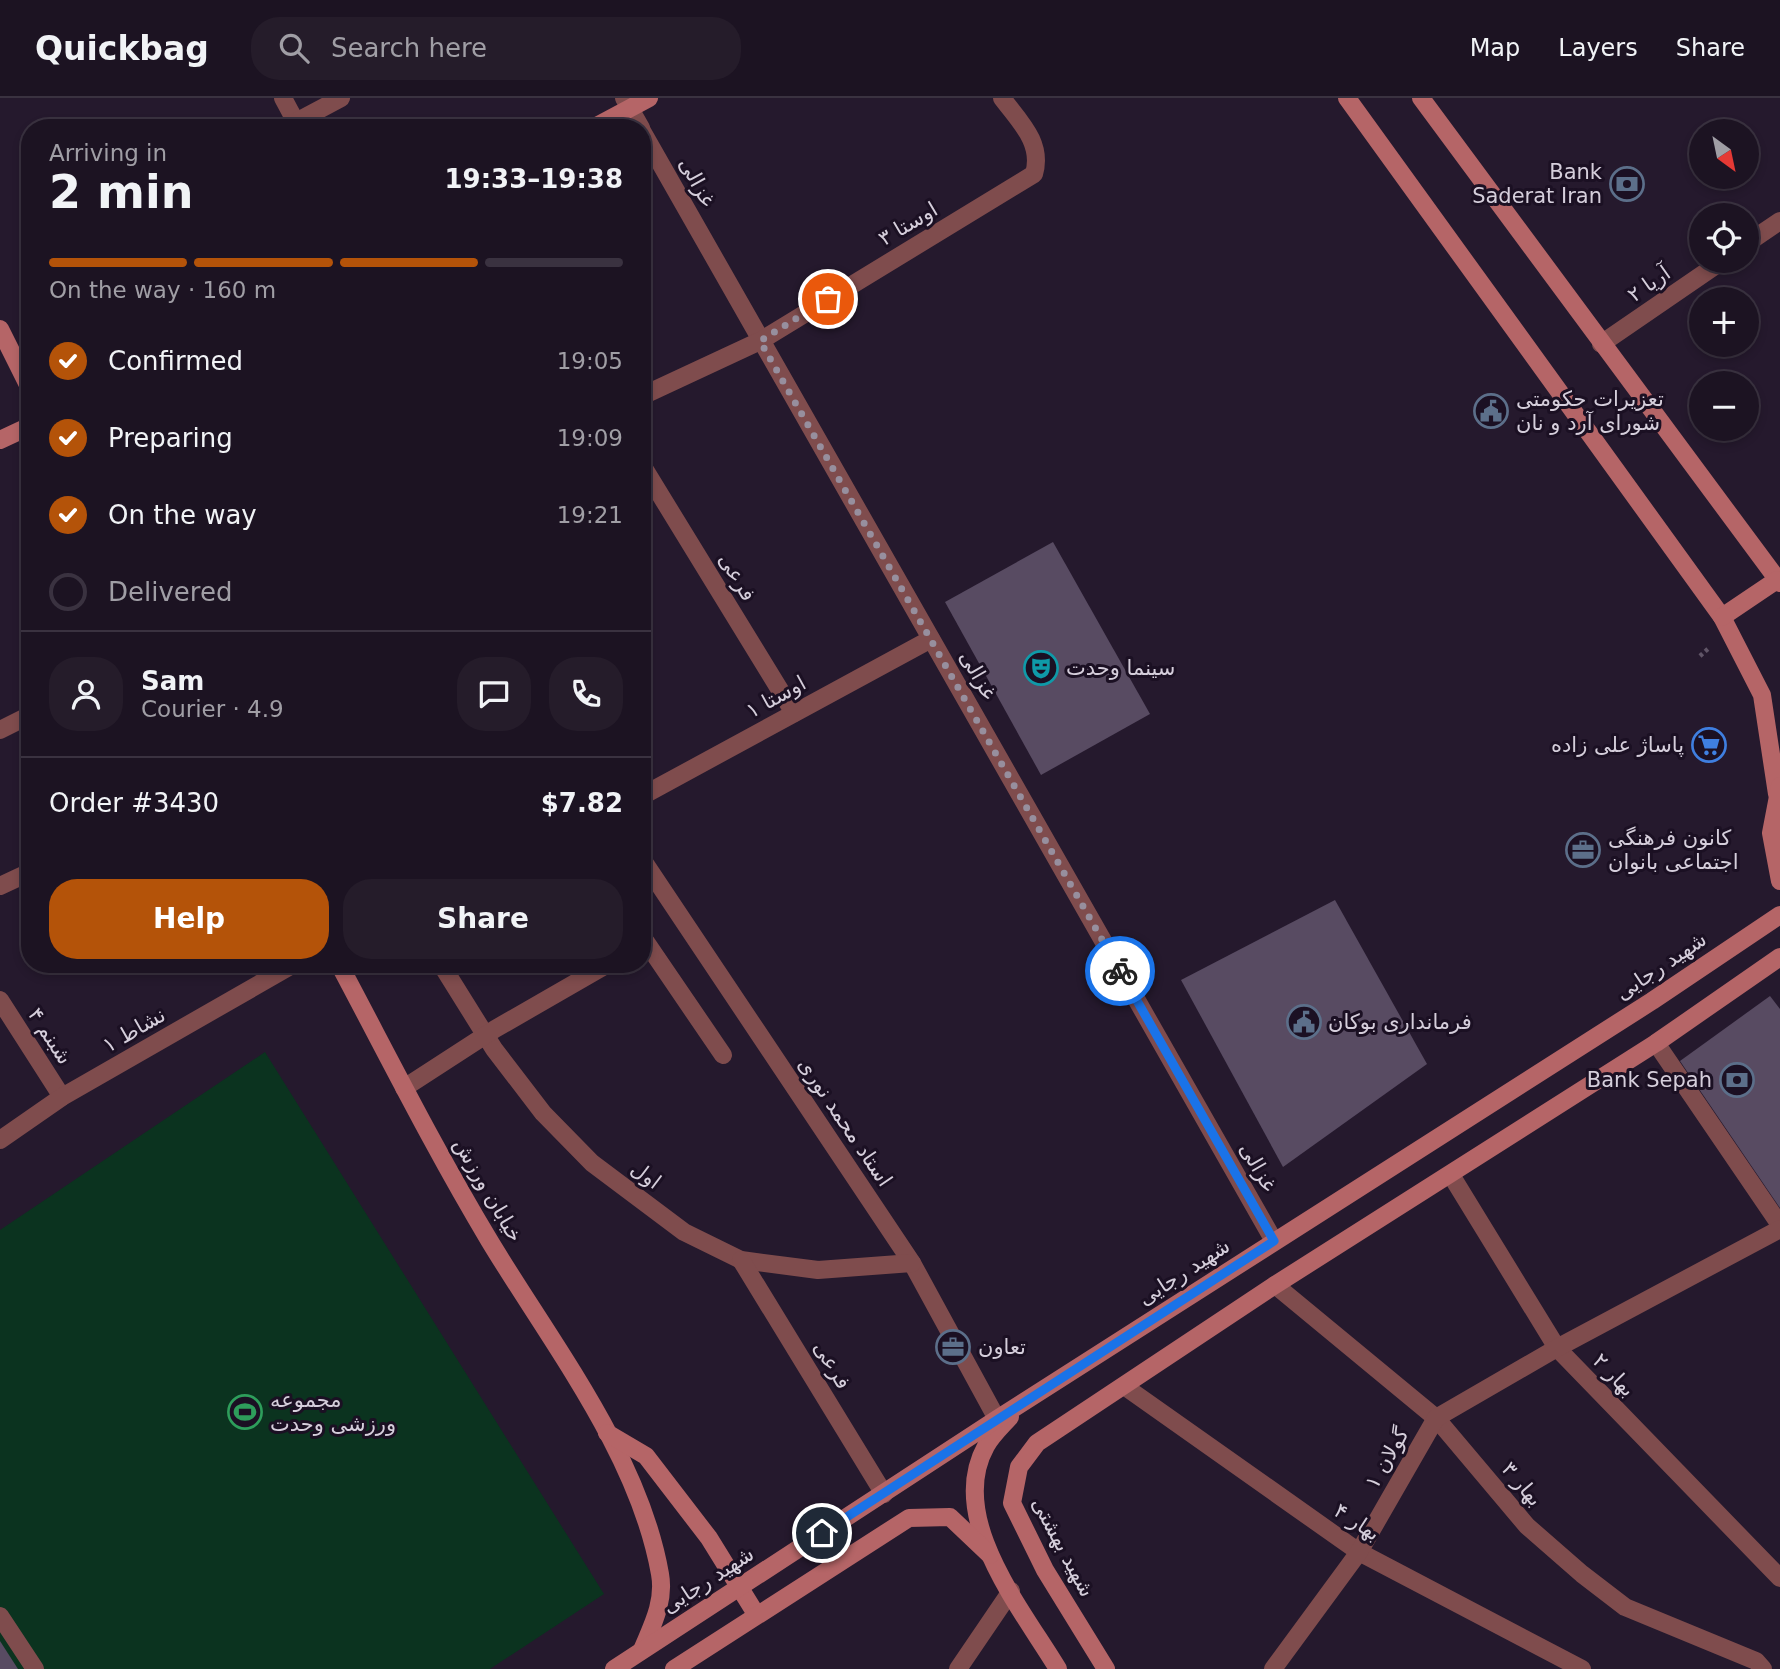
<!DOCTYPE html>
<html lang="en">
<head>
<meta charset="utf-8">
<style>
  body { margin:0; font-family:"DejaVu Sans",Vazirmatn,sans-serif; background:#251c2a; color:#f1f3f6; height:100vh; display:flex; flex-direction:column; font-size:26px; white-space:nowrap }
  * { box-sizing:border-box; margin:0 }
  p { font-size:23px; color:#a09ea5 }
  .icon { flex:none; width:38px; height:38px; fill:none; stroke:currentColor; stroke-width:2; stroke-linecap:round; stroke-linejoin:round }
  .map { position:relative; flex:1; overflow:hidden }
  .drawer { position:absolute; left:21px; top:21px; width:630px; height:854px; display:flex; flex-direction:column; background:#1c1322; border-radius:28px; box-shadow:0 4px 10px #0003,0 0 0 2px #3a3240 }
  .drawer>* { flex:none }
  .needle { width:46px; rotate:147deg }
  .tools { position:absolute; left:1689px; top:21px; display:grid; gap:14px }
  .tools a { display:grid; place-items:center; width:70px; height:70px; border-radius:50%; background:#1c1322; box-shadow:0 4px 10px #0003,0 0 0 2px #3a3240; font-size:35px }
  .pin { position:absolute; display:grid; place-items:center; width:60px; height:60px; color:#fff; margin:-30px; border:4px solid #fff; border-radius:50%; box-shadow:0 2px 7px #0007 }
  .courier { position:absolute; display:grid; place-items:center; width:70px; height:70px; margin:-35px; border:5px solid #1a73e8; border-radius:50%; background:#fff; color:#222; box-shadow:0 2px 9px #0007 }
  .headline em { font-style:normal; font-weight:800 }
  .headline div { display:flex; flex-direction:column-reverse }
  .headline { display:flex; align-items:center; justify-content:space-between; height:119px; padding:0 28px }
  h1 { font-size:46px; font-weight:800; line-height:52px }
  .bar { display:grid; grid-template-columns:repeat(4,1fr); gap:10px 7px; align-content:center; height:84px; padding:0 28px }
  .bar i { height:9px; border-radius:5px; background:#3a3240 }
  .bar .on { background:#b45309 }
  .bar p { grid-column:span 4 }
  .line { display:flex; align-items:center; gap:18px; padding:0 28px; border-top:2px solid #3a3240 }
  .line div { flex:1 }
  .round { display:grid; place-items:center; flex:none; width:74px; height:74px; border-radius:28px; background:#251c2a }
  ol { padding:0 28px; list-style:none }
  li { display:flex; align-items:center; gap:21px; height:77px }
  li p { margin-inline-start:auto }
  li .icon { padding:7px; border-radius:50%; background:#b45309; color:#fff; stroke-width:4 }
  li:last-child { color:#a09ea5 }
  li i { width:38px; height:38px; border:4px solid #3a3240; border-radius:50% }
  .action { display:flex; gap:14px; margin-top:auto; padding:14px 28px }
  .action a { flex:1; height:80px; border-radius:28px; background:#b45309; color:#fff; font-size:28px; font-weight:800; line-height:80px; text-align:center }
  .action a+a { background:#251c2a; color:#f1f3f6 }
  header { display:flex; align-items:center; gap:42px; box-sizing:border-box; height:98px; padding:0 35px; background:#1c1322; border-bottom:2px solid #3a3240 }
  header strong { font-size:33px }
  nav { display:flex; gap:38px; margin-inline-start:auto; font-size:24px }
  .search { width:490px; height:63px; background:#251c2a; display:flex; align-items:center; gap:18px; box-sizing:border-box; padding:0 24px; border-radius:28px; color:#a09ea5; font-size:26px }
  .map>svg:first-child { display:block }
  .green { fill:#0b331f }
  .building { fill:#584b62 }
  .lines { fill:none; stroke-linecap:round; stroke-linejoin:round }
  .path { stroke:#605567; stroke-width:4.5; stroke-dasharray:3.5 3.5; stroke-linecap:butt }
  .lane { stroke:#7f4c4d; stroke-width:18 }
  .street { stroke:#7f4c4d; stroke-width:18 }
  .secondary { stroke:#b56567; stroke-width:18 }
  .done { stroke:#978f9e; stroke-width:7; stroke-dasharray:0 12.6 }
  .route { stroke:#1a73e8; stroke-width:9 }
  .labels { text-anchor:middle; dominant-baseline:central; stroke-width:6; stroke-linejoin:round; paint-order:stroke }
  .poi-label { font-size:21px; fill:#d5cedb; stroke:#1b1023; text-anchor:start }
  .street-label { font-size:21px; fill:#d5cedb; stroke:#1b1023 }
</style>
</head>
<body>
<header>
<strong>Quickbag</strong>
<div class="search"><svg class="icon" aria-label="search" viewBox="0 0 24 24"><circle cx="10" cy="10" r="6"/><path d="M15 15l6 6"/></svg>Search here</div>
<nav><a>Map</a><a>Layers</a><a>Share</a></nav>
</header>
<div class="map">
<svg width="1780" height="1571" viewBox="0 0 1780 1571">
  <rect width="100%" height="100%" fill="#25192d"/>
  <polygon class="green" points="265,954 604,1496 490,1571 0,1571 0,1132"/>
  <g class="building">
    <polygon points="1053,444 1150,616 1041,677 945,504"/>
    <polygon points="1335,802 1427,966 1283,1069 1181,882"/>
    <polygon points="1770,898 1780,911 1780,1110 1680,963"/>
    <polygon points="0,1543 18,1571 0,1571"/>
  </g>
  <g class="lines">
    <polyline class="path" points="1700,558 1710,549"/>
    <polyline class="lane" points="0,1518 35,1571"/>
    <g class="street">
      <polyline points="283,0 299,30"/>
      <polyline points="624,0 641,30"/>
      <polyline points="296,24 341,0"/>
      <polyline points="642,33 1274,1143"/>
      <polyline points="1746,146 1780,123"/>
      <polyline points="1601,246 1722,163"/>
      <path d="M642,298L760,243L1034,76C1043,45 1020,24 1002,0"/>
      <polyline points="642,367 794,615"/>
      <polyline points="0,632 30,617"/>
      <polyline points="642,698 931,541"/>
      <polyline points="642,761 912,1165 997,1321"/>
      <polyline points="0,788 30,774"/>
      <polyline points="642,846 646,844 723,957"/>
      <polyline points="441,866 494,951 543,1015 592,1065 684,1134 741,1162 818,1172 912,1165"/>
      <polyline points="0,902 62,999"/>
      <polyline points="1656,945 1780,1127"/>
      <polyline points="404,990 495,931 608,866"/>
      <polyline points="0,1042 62,999 294,866"/>
      <polyline points="1451,1077 1557,1250 1780,1480"/>
      <polyline points="741,1162 884,1396"/>
      <polyline points="1275,1187 1436,1320 1527,1428 1582,1476 1625,1509 1756,1563 1763,1571"/>
      <polyline points="1124,1288 1359,1454 1582,1571"/>
      <polyline points="958,1571 1011,1493"/>
      <polyline points="1273,1571 1359,1454 1436,1320 1557,1250 1780,1131"/>
    </g>
    <g class="secondary">
      <polyline points="1347,0 1722,519 1762,597 1777,696"/>
      <polyline points="1421,0 1780,485"/>
      <polyline points="593,30 649,0"/>
      <polyline points="0,231 30,291"/>
      <polyline points="0,342 30,328"/>
      <polyline points="1722,519 1777,482"/>
      <polyline points="1780,688 1771,735 1780,783"/>
      <path d="M339,866C388,958 435,1052 489,1142C551,1245 639,1356 660,1476C665,1504 652,1528 642,1552"/>
      <path d="M1010,1319C1002,1328 992,1337 986,1348C946,1420 1022,1511 1058,1571"/>
      <polyline points="607,1335 646,1358 709,1440 756,1516"/>
      <polyline points="614,1571 997,1321 1652,903 1780,817"/>
      <polyline points="674,1571 909,1420 950,1419 990,1457"/>
      <polyline points="1106,1571 1045,1472 1012,1405 1019,1369 1037,1345 1275,1187 1656,945 1780,859"/>
    </g>
  </g>
  <g class="lines">
    <polyline class="done" points="828,201 760,243 1120,873"/>
    <polyline class="route" points="822,1435 1274,1143 1120,873"/>
  </g>
  <defs>
    <g id="bank-ring" transform="scale(1.75)"><circle r="9.5" fill="#1b1023" stroke="#5c6f8a" stroke-width="1.5"/><path d="M-6-4H6V4H-6ZM0-2.3a2.3 2.3 0 1 0 0 4.6a2.3 2.3 0 1 0 0-4.6Z" fill="#5c6f8a"/></g>
    <g id="civic-ring" transform="scale(1.75)"><circle r="9.5" fill="#1b1023" stroke="#5c6f8a" stroke-width="1.5"/><path d="M-.6-6.5H3V-4.5H.6V-3L4-1V1h2V6H-6V1h2V-1L-.6-3ZM-1.2 2.5V6h2.4V2.5Z" fill="#5c6f8a"/></g>
    <g id="theatre-ring" transform="scale(1.75)"><circle r="9.5" fill="#1b1023" stroke="#0f9aa8" stroke-width="1.5"/><path d="M-5-5.5Q0-4 5-5.5V0Q5 5 0 6Q-5 5-5 0ZM-3.3-2.5H-1v1.5H-3.3ZM1-2.5H3.3v1.5H1ZM-2.8 1Q0 5.5 2.8 1Z" fill="#0f9aa8"/></g>
    <g id="supermarket-ring" transform="scale(1.75)"><circle r="9.5" fill="#1b1023" stroke="#3f7fe0" stroke-width="1.5"/><path d="M-6-5.5h2.5l.6 2H6L4.5 2H-2.5L-4.4-4H-6ZM-1.5 3.2a1.3 1.3 0 1 0 .1 0ZM3 3.2a1.3 1.3 0 1 0 .1 0Z" fill="#3f7fe0"/></g>
    <g id="office-ring" transform="scale(1.75)"><circle r="9.5" fill="#1b1023" stroke="#5c6f8a" stroke-width="1.5"/><path d="M-6-3h4V-5.5h4V-3h4V5H-6ZM-1-4.5V-3h2v-1.5ZM-6 0V1H6V0Z" fill="#5c6f8a"/></g>
    <g id="stadium-ring" transform="scale(1.75)"><circle r="9.5" fill="#1b1023" stroke="#2e9e5b" stroke-width="1.5"/><path d="M0-5a6.5 5 0 1 0 0 10a6.5 5 0 1 0 0-10ZM-3.5-1.8h7v3.6h-7Z" fill="#2e9e5b"/></g>
  </defs>
  <g fill-rule="evenodd">
    <use href="#bank-ring" x="1627" y="86"/>
    <use href="#civic-ring" x="1491" y="313"/>
    <use href="#theatre-ring" x="1041" y="570"/>
    <use href="#supermarket-ring" x="1709" y="647"/>
    <use href="#office-ring" x="1583" y="752"/>
    <use href="#civic-ring" x="1304" y="924"/>
    <use href="#bank-ring" x="1737" y="982"/>
    <use href="#office-ring" x="953" y="1249"/>
    <use href="#stadium-ring" x="245" y="1314"/>
  </g>
  <g class="labels">
    <g class="poi-label">
      <text x="1602" y="74" text-anchor="end">Bank<tspan x="1602" dy="24">Saderat Iran</tspan></text>
      <text x="1516" y="301">تعزیرات حکومتی<tspan x="1516" dy="24">شورای آرد و نان</tspan></text>
      <text x="1066" y="570">سینما وحدت</text>
      <text x="1684" y="647" text-anchor="end">پاساژ علی زاده</text>
      <text x="1608" y="740">کانون فرهنگی<tspan x="1608" dy="24">اجتماعی بانوان</tspan></text>
      <text x="1328" y="924">فرمانداری بوکان</text>
      <text x="1712" y="982" text-anchor="end">Bank Sepah</text>
      <text x="978" y="1249">تعاون</text>
      <text x="270" y="1302">مجموعه<tspan x="270" dy="24">ورزشی وحدت</tspan></text>
    </g>
    <g class="street-label">
      <text transform="translate(697 84) rotate(61)">غزالی</text>
      <text transform="translate(908 126) rotate(-31)">اوستا ۳</text>
      <text transform="translate(1649 186) rotate(-35)">آریا ۲</text>
      <text transform="translate(737 479) rotate(59)">فرعی</text>
      <text transform="translate(978 577) rotate(60)">غزالی</text>
      <text transform="translate(776 599) rotate(-29)">اوستا ۱</text>
      <text transform="translate(1661 868) rotate(-34)">شهید رجایی</text>
      <text transform="translate(134 932) rotate(-30)">نشاط ۱</text>
      <text transform="translate(50 938) rotate(57)">شبنم ۴</text>
      <text transform="translate(845 1024) rotate(56)">استاد محمد نوری</text>
      <text transform="translate(1258 1069) rotate(60)">غزالی</text>
      <text transform="translate(646 1077) rotate(37)">اول</text>
      <text transform="translate(488 1092) rotate(60)">خیابان ورزش</text>
      <text transform="translate(1184 1174) rotate(-33)">شهید رجایی</text>
      <text transform="translate(832 1267) rotate(59)">فرعی</text>
      <text transform="translate(1614 1277) rotate(46)">بهار ۲</text>
      <text transform="translate(1387 1360) rotate(-60)">گولان ۱</text>
      <text transform="translate(1522 1386) rotate(50)">بهار ۳</text>
      <text transform="translate(1357 1424) rotate(33)">بهار ۴</text>
      <text transform="translate(1063 1449) rotate(62)">شهید بهشتی</text>
      <text transform="translate(708 1482) rotate(-33)">شهید رجایی</text>
    </g>
  </g>
</svg>
<div class="tools">
<a><svg class="needle" viewBox="-14 -14 28 28"><path d="M0-13l5 13h-10z" fill="#e53935"/><path d="M0 13l5-13h-10z" fill="#a09ea5"/></svg></a>
<a><svg class="icon" aria-label="locate" viewBox="0 0 24 24"><circle cx="12" cy="12" r="6"/><path d="M12 2v4M12 18v4M2 12h4M18 12h4"/></svg></a>
<a>+</a>
<a>−</a>
</div>
<div class="pin" style="left:828px;top:201px;background:#ea580c"><svg class="icon" aria-label="bag" viewBox="0 0 24 24"><path d="M5 8h14l-1 12H6zM9 8a3 3 0 0 1 6 0"/></svg></div>
<div class="pin" style="left:822px;top:1435px;background:#1f2937"><svg class="icon" aria-label="home" viewBox="0 0 24 24"><path d="M3 11l9-7 9 7M6 9v11h12V9"/></svg></div>
<div class="courier" style="left:1120px;top:873px"><svg class="icon" aria-label="bike" viewBox="0 0 24 24"><circle cx="6" cy="16" r="4"/><circle cx="18" cy="16" r="4"/><path d="M6 16l4-8h5l3 8M10 8l3 8H6M13 5h3"/></svg></div>
<section class="drawer">
<div class="headline"><div><h1>2 min</h1><p>Arriving in</p></div><em>19:33–19:38</em></div>
<div class="bar"><i class="on"></i><i class="on"></i><i class="on"></i><i></i><p>On the way · 160 m</p></div>
<ol>
<li><svg class="icon" aria-label="check" viewBox="0 0 24 24"><path d="M5 12l5 5 9-10"/></svg>Confirmed<p>19:05</p></li>
<li><svg class="icon" aria-label="check" viewBox="0 0 24 24"><path d="M5 12l5 5 9-10"/></svg>Preparing<p>19:09</p></li>
<li><svg class="icon" aria-label="check" viewBox="0 0 24 24"><path d="M5 12l5 5 9-10"/></svg>On the way<p>19:21</p></li>
<li><i></i>Delivered</li>
</ol>
<div class="line" style="height:126px"><a class="round"><svg class="icon" aria-label="person" viewBox="0 0 24 24"><circle cx="12" cy="8" r="4"/><path d="M4 21q1-7 8-7t8 7"/></svg></a><div><b>Sam</b><p>Courier · 4.9</p></div><a class="round"><svg class="icon" aria-label="chat" viewBox="0 0 24 24"><path d="M4 5h16v11H9l-5 4z"/></svg></a><a class="round"><svg class="icon" aria-label="phone" viewBox="0 0 24 24"><path d="M5 4h4l2 5-3 2q2 4 5 5l2-3 5 2v4C11 20 4 13 5 4z"/></svg></a></div>
<div class="line" style="height:91px"><div>Order #3430</div><b>$7.82</b></div>
<div class="action"><a>Help</a><a>Share</a></div>
</section>
</div>
</body>
</html>
